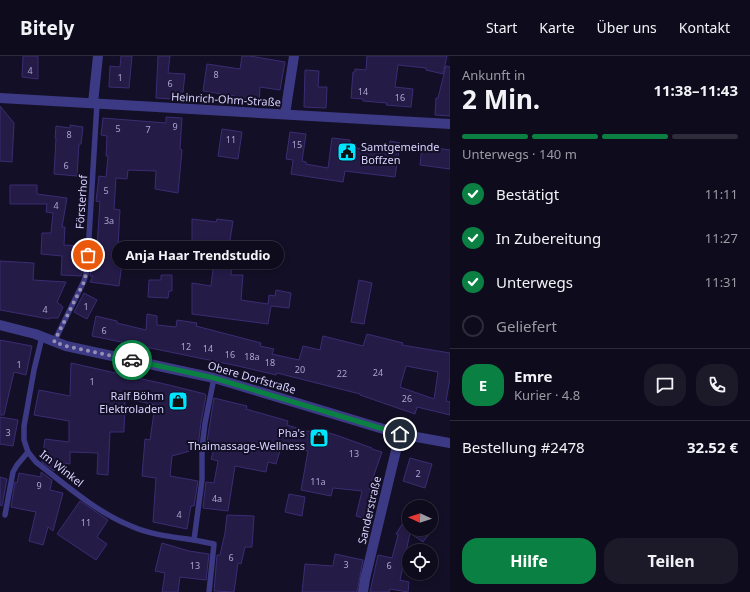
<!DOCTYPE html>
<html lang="de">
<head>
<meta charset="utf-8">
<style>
  body { margin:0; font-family:"Noto Sans",sans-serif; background:#1c1929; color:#f1f3f6; height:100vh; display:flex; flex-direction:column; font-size:15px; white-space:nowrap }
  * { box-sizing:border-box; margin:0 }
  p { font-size:13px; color:#9b9ba3 }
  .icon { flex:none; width:22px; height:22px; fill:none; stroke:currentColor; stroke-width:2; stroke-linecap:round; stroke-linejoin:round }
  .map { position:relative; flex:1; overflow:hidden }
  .drawer { display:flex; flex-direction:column; background:#0e0b1c; width:300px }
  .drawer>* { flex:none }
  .needle { width:26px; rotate:273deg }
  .buttons { position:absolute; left:402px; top:444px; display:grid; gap:8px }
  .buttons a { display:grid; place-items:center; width:36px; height:36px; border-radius:50%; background:#0e0b1c; box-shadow:0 2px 6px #0003,0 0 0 1px #2e2b3b; font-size:20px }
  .pin { position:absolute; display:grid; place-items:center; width:34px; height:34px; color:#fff; margin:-17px; border:2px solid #fff; border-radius:50%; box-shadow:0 1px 4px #0007 }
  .courier { position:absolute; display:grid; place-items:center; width:40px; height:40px; margin:-20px; border:3px solid #0b8043; border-radius:50%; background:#fff; color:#222; box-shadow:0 1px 5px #0007 }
  .bubble { position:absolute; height:28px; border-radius:14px; background:#0e0b1c; box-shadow:0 2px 6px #0003,0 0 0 1px #2e2b3b; font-size:13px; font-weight:700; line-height:28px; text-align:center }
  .head em { font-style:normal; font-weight:700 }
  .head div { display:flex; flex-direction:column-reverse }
  .head { display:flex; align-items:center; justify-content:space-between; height:68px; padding:0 12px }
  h1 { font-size:26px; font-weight:700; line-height:30px }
  .bar { display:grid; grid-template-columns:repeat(4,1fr); gap:6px 4px; align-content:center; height:48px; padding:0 12px }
  .bar i { height:5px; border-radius:3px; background:#2e2b3b }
  .bar .on { background:#0b8043 }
  .bar p { grid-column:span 4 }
  .line { display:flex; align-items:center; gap:10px; padding:0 12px; border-top:1px solid #2e2b3b }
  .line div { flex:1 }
  .round { display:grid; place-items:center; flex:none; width:42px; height:42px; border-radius:16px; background:#1c1929 }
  ol { padding:0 12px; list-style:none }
  li { display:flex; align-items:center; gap:12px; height:44px }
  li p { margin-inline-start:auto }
  li .icon { padding:4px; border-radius:50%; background:#0b8043; color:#fff; stroke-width:4 }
  li:last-child { color:#9b9ba3 }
  li i { width:22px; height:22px; border:2px solid #2e2b3b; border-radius:50% }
  .cta { display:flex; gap:8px; margin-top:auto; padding:8px 12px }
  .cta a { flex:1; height:46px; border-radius:16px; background:#0b8043; color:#fff; font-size:16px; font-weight:700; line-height:46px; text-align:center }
  .cta a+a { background:#1c1929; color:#f1f3f6 }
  header { display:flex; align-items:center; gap:24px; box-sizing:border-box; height:56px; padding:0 20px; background:#0e0b1c; border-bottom:1px solid #2e2b3b }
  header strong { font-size:19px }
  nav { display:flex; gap:22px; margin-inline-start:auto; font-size:14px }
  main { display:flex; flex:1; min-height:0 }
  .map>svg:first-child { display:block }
  .building { fill:#241b47; stroke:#3b2d73; fill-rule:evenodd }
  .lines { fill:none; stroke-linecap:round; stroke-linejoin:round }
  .service { stroke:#3d3a85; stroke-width:5.5 }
  .minor { stroke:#3d3a85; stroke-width:10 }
  .done { stroke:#948fb3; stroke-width:4; stroke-dasharray:0 7.2 }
  .route { stroke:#0b8043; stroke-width:5 }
  .labels { text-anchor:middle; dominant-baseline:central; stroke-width:4; stroke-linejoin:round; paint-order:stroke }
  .number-label { font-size:9px; fill:#aca6d1 }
  .street-label { font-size:11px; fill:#d9d4ff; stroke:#130f26 }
  .poi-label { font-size:11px; fill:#d9d4ff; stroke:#130f26; text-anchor:end }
</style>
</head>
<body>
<header>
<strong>Bitely</strong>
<nav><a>Start</a><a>Karte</a><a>Über uns</a><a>Kontakt</a></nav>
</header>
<main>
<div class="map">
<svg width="450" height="536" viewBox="0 0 450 536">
  <rect width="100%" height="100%" fill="#130f26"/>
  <g class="building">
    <polygon points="23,0 38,0 38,23 22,21"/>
    <polygon points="121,0 132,0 129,32 109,31 110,10 120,11"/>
    <polygon points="158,0 170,0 168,17 185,18 183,36 173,36 172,43 156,42"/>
    <polygon points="242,0 250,0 285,6 280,34 260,31 259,48 234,47 235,40 203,35 207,8 240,13"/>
    <polygon points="367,0 447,0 443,18 426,14 426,12 398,9 395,31 413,33 411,51 386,49 387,47 363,45 363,43 351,42 353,16 355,16 355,13 366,14"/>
    <polygon points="446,10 450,11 450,60 435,59 436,42 438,42"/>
    <polygon points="305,14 319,15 318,31 327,31 326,52 304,51"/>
    <polygon points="0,50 14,67 12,106 0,105"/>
    <polygon points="166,61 182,62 180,93 182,94 178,137 155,133 156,115 128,114 127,123 116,122 114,153 120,154 118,190 124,191 119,230 90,226 93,220 90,220 93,191 97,191 100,146 96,145 99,120 106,121 108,100 106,100 107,80 101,79 103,62 166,67"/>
    <polygon points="70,69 83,71 81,88 79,88 77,120 54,118 56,82 55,82 56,70 70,72"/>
    <polygon points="222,73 242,76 238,103 218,100"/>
    <polygon points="290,76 306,78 302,105 306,106 306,108 328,112 332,82 350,84 349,91 377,95 378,88 389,89 390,85 400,87 395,121 345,115 343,126 291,118 293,104 286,103"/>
    <polygon points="422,90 450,94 450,113 420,109"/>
    <polygon points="10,129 37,129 37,138 67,142 62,171 65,171 64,189 84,190 83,213 81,220 61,219 62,200 41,198 42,177 51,177 53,157 46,156 47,148 10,148"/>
    <polygon points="192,163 216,166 217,163 233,165 228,197 233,197 231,219 243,219 241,244 268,248 269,239 275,240 276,234 291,237 289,252 271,250 268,268 192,258 192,227 211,230 215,195 192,192"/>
    <polygon points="0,205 34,207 33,224 66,226 57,246 63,251 58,262 50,262 49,263 0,254"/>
    <polygon points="161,219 172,219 172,235 169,235 168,242 148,241 149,224 161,224"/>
    <polygon points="359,224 372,227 364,268 351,266"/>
    <polygon points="84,237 97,244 87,263 74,256"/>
    <path d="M147,258L157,260V269L176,271L177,264L197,267L196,270L261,287L260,290L274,293L272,298L299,304L303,290L320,294L323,280L363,290L367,278L403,287L402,289L450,297V322L446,345L450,346V359L417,351L415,358L360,339V338L277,317L276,319L238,310L92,280L96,260L117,265V267L146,274ZM406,310L438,316L434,343L400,331Z"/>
    <polygon points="0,284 32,290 26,319 14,316 4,359 0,359"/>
    <polygon points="71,307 169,329 205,338 206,340 201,366 198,391 190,395 172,400 170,420 198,425 194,450 191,450 187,473 153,466 156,422 142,420 145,383 150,384 155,349 125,342 124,376 110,376 108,419 97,418 98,397 70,396 70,408 55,406 54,415 42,406 45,383 69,386 69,365 34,359 39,334 70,340"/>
    <polygon points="214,342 247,350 246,353 288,365 287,369 314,377 315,373 336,379 372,392 372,393 382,396 369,433 374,434 367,463 356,460 362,435 333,432 331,440 301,434 308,395 282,388 276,408 268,406 266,416 235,410 228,455 203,452 206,426 214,427 218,405 211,403 214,393 206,392"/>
    <polygon points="0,361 18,364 13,390 0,388"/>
    <polygon points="410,402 432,408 425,432 403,425"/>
    <polygon points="41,416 52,424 50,434 63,437 53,475 48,471 43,489 29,485 36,456 11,451 15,426 17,427 19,417 41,421"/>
    <polygon points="0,421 7,423 2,450 0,449"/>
    <polygon points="289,438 305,441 302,460 285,456"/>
    <polygon points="80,445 108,464 97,481 107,488 96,504 57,478"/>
    <polygon points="409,457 409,473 433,473 423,486 410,477 400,524 409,526 408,536 390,533 389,536 370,536 378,499 392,502 398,479 396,478"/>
    <polygon points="227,459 254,460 252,491 245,491 241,508 238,507 234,536 214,535 217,499 220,499 225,477"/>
    <polygon points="162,487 189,495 209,498 206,524 180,521 178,536 162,536 165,517 155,515"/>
    <polygon points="335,498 363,504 357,536 302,536 305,508 333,510"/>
  </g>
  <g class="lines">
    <g class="service">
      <path d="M42,281L34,314L24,370V384L28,396L36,406C66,429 96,456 131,470C151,479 173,481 194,484"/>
      <polyline points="54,286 84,225 87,214 97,47"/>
      <polyline points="5,459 13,416 17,409 28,396"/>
      <polyline points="209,536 214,488 194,484 202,424 202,392 205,367 214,322"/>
    </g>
    <g class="minor">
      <polyline points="0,42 450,68"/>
      <polyline points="93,47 98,0"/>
      <polyline points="285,58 294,0"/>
      <polyline points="0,269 35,278 66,290 214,322 400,378 450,387"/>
      <polyline points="363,536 365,523 400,378"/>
    </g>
  </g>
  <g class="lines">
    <polyline class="done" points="88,199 87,214 84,226 54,286 66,290 132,304"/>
    <polyline class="route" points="132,304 214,322 400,378"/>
  </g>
  <defs>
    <g id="civic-square" transform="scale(1)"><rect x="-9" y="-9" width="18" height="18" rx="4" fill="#00e5ff" stroke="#130f26"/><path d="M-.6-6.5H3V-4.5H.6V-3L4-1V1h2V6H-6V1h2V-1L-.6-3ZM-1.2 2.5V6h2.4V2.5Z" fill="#111"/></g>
    <g id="shop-square" transform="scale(1)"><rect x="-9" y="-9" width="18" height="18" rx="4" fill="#00e5ff" stroke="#130f26"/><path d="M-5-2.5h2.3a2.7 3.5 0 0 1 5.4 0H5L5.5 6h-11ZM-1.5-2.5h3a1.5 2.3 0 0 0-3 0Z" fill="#111"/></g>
  </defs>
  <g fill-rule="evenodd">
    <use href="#civic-square" x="347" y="96"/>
    <use href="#shop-square" x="178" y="345"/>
    <use href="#shop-square" x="319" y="382"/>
  </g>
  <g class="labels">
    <g class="number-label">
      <text x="30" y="14">4</text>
      <text x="216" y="18">8</text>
      <text x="120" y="21">1</text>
      <text x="170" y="27">6</text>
      <text x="363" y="35">14</text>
      <text x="400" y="41">16</text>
      <text x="175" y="70">9</text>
      <text x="118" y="72">5</text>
      <text x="148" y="73">7</text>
      <text x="69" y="78">8</text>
      <text x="231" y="83">11</text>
      <text x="297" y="88">15</text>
      <text x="66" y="109">6</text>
      <text x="106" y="134">5</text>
      <text x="56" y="149">4</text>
      <text x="109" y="164">3a</text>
      <text x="86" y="250">1</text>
      <text x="45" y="253">4</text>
      <text x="104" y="274">6</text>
      <text x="186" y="290">12</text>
      <text x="208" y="292">14</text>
      <text x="230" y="298">16</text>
      <text x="252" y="300">18a</text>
      <text x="270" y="306">18</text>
      <text x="19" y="308">1</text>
      <text x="300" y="313">20</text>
      <text x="378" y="316">24</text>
      <text x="342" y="317">22</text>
      <text x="92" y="325">1</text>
      <text x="407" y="342">26</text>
      <text x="8" y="376">3</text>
      <text x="354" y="397">13</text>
      <text x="418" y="417">2</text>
      <text x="318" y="425">11a</text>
      <text x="39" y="429">9</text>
      <text x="217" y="442">4a</text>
      <text x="179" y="458">4</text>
      <text x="86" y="466">11</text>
      <text x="231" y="501">6</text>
      <text x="346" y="508">3</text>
      <text x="195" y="509">13</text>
      <text x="389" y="509">6</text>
    </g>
    <g class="street-label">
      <text transform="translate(226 43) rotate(3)">Heinrich-Ohm-Straße</text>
      <text transform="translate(81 146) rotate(-86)">Försterhof</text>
      <text transform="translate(252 321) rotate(16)">Obere Dorfstraße</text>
      <text transform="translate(62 412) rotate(38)">Im Winkel</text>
      <text transform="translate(369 454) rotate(-77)">Sanderstraße</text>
    </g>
    <g class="poi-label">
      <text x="361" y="90" text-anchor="start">Samtgemeinde<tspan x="361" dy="13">Boffzen</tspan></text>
      <text x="164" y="339">Ralf Böhm<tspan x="164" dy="13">Elektroladen</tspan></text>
      <text x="305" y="376">Pha's<tspan x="305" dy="13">Thaimassage-Wellness</tspan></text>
    </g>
  </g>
</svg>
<div class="buttons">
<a><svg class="needle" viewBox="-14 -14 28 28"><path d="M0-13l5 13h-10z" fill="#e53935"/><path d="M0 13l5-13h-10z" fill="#9b9ba3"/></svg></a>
<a><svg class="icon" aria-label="locate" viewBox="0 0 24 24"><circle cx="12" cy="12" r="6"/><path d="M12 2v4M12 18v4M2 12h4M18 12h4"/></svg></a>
</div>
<div class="pin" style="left:88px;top:199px;background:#ea580c"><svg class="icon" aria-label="bag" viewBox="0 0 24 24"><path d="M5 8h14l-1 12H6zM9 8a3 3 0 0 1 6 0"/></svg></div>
<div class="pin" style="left:400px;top:378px;background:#1f2937"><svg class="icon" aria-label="home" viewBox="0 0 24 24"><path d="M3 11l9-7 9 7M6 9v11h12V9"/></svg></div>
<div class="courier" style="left:132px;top:304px"><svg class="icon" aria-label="car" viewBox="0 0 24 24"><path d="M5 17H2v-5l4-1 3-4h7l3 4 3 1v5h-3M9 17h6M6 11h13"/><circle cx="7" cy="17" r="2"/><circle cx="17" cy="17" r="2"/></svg></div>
<div class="bubble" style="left:112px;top:185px;width:172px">Anja Haar Trendstudio</div>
</div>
<section class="drawer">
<div class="head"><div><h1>2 Min.</h1><p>Ankunft in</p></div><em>11:38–11:43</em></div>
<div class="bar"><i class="on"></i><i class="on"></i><i class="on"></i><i></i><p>Unterwegs · 140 m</p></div>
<ol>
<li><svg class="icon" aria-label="check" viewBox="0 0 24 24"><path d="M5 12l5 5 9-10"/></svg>Bestätigt<p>11:11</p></li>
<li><svg class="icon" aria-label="check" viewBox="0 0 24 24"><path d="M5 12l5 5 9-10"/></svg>In Zubereitung<p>11:27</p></li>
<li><svg class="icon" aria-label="check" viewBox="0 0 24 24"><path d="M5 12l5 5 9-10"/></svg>Unterwegs<p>11:31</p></li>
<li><i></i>Geliefert</li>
</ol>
<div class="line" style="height:72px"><b class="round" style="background:#0b8043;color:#fff">E</b><div><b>Emre</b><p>Kurier · 4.8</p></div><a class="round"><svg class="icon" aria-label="chat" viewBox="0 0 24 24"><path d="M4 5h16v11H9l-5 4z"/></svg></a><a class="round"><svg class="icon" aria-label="phone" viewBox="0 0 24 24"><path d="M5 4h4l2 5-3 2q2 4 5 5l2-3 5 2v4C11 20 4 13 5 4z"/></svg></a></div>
<div class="line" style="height:52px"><div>Bestellung #2478</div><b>32.52 €</b></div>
<div class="cta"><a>Hilfe</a><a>Teilen</a></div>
</section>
</main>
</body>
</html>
